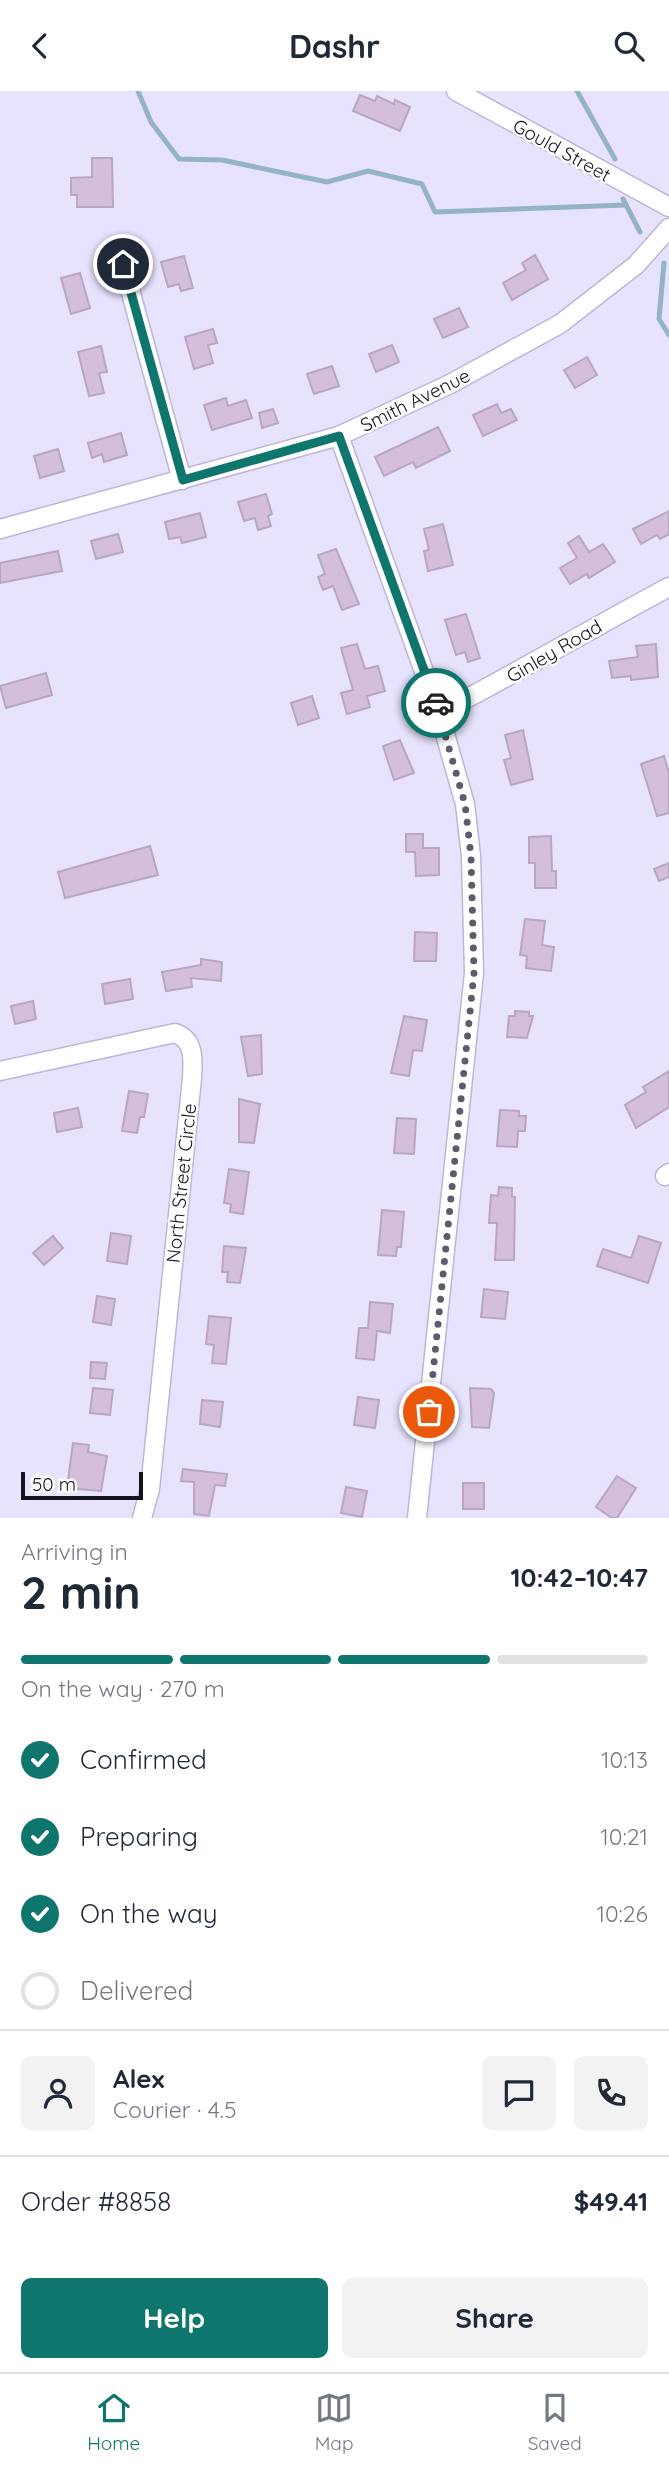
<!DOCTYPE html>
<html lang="en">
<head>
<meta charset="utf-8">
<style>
  body { margin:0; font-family:Quicksand,sans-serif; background:#f2f2f3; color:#1f2937; height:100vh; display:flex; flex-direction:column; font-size:26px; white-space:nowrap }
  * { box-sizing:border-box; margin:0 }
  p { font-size:23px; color:#747a83 }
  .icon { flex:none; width:38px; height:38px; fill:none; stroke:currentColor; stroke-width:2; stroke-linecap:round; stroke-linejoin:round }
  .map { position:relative; height:1427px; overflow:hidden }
  .side { display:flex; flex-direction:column; background:#fff; flex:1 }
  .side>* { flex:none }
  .scale { position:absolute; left:21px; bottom:18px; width:122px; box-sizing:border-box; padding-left:7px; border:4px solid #16131e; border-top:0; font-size:19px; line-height:24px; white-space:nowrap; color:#16131e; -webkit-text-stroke:5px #fff; paint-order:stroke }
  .pin { position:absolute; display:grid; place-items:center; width:60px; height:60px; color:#fff; margin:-30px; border:4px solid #fff; border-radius:50%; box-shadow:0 2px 7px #0007 }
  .courier { position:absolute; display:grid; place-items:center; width:70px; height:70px; margin:-35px; border:5px solid #0f766e; border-radius:50%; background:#fff; color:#222; box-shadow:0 2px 9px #0007 }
  .headline em { font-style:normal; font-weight:700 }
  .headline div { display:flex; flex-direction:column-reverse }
  .headline { display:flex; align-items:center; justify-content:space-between; height:119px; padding:0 21px }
  h1 { font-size:46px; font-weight:700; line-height:52px }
  .bar { display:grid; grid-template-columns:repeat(4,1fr); gap:10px 7px; align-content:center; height:84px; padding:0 21px }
  .bar i { height:9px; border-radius:5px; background:#e0e1e3 }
  .bar .current { background:#0f766e }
  .bar p { grid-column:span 4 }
  .line { display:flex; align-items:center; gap:18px; padding:0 21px; border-top:2px solid #e0e1e3 }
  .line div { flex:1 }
  .round { display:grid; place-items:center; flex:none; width:74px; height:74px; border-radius:10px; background:#f2f2f3 }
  ol { padding:0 21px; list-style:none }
  li { display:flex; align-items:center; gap:21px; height:77px }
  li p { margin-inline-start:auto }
  li .icon { padding:7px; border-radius:50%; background:#0f766e; color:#fff; stroke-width:4 }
  li:last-child { color:#747a83 }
  li i { width:38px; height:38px; border:4px solid #e0e1e3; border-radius:50% }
  .cta { display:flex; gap:14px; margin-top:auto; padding:14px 21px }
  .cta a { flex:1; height:80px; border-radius:10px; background:#0f766e; color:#fff; font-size:28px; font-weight:700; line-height:80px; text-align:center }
  .cta a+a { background:#f2f2f3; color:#1f2937 }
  header { display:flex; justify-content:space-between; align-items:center; height:91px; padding:0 21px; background:#fff; font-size:32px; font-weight:700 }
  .dock { display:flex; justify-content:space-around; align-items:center; height:98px; border-top:2px solid #e0e1e3; background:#fff; font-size:19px; color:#747a83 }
  .dock a { display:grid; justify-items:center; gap:4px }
  .dock .current { color:#0f766e }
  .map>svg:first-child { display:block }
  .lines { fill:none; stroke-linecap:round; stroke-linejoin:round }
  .stream { stroke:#95b4c3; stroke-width:5 }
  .building { fill:#d3bfdc; stroke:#b9a6c2; stroke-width:2 }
  .minor-casing { stroke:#bdb6d6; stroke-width:21 }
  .minor { stroke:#fff; stroke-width:18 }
  .done { stroke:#5f5b6c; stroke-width:7; stroke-dasharray:0 12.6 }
  .route { stroke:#0f766e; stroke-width:9 }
  .labels { text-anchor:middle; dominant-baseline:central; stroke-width:5; stroke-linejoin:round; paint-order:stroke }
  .street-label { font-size:19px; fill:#16131e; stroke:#fff }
</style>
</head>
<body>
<header><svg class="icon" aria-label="back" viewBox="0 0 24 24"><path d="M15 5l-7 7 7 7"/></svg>Dashr<svg class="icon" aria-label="search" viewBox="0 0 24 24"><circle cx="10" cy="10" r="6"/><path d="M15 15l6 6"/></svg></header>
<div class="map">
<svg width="669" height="1427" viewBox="0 0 669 1427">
  <rect width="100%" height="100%" fill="#e7e2fd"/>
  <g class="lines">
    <g class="stream">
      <polyline points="138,0 151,31 179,68 222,69 327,91 368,80 422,93 435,121 626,114"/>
      <polyline points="577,0 615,68"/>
      <polyline points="623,108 640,141"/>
      <polyline points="664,172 659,228 669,244"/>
    </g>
  </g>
  <g class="building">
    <polygon points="360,4 375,10 377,5 394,13 395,9 410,16 400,40 353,20"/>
    <polygon points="92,67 112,67 113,116 77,116 77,104 71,104 71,87 92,86"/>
    <polygon points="535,164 548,188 512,209 503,192 526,179 522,172"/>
    <polygon points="184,165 193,197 181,200 179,193 168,196 161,171"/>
    <polygon points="80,182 90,217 71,223 61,187"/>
    <polygon points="459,217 468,236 443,247 434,228"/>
    <polygon points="213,238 217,252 208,254 213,272 194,278 185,246"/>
    <polygon points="392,254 399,271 376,281 369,263"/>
    <polygon points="101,255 107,281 99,282 104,302 89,305 78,261"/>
    <polygon points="587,266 597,284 575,297 564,279"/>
    <polygon points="332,275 339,295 314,303 307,283"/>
    <polygon points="226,307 228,315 246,309 252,327 212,339 204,314"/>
    <polygon points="497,313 501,322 511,318 517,329 483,345 473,324"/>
    <polygon points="273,318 278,332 262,337 259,322"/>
    <polygon points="438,336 450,360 416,377 413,371 384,385 375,366"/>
    <polygon points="121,342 127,364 104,371 102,363 92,367 88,352"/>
    <polygon points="58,358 64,380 40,387 34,365"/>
    <polygon points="266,403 272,423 268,425 271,435 258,439 255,427 244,430 238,411"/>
    <polygon points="669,420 669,443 660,448 657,444 641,453 633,438"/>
    <polygon points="200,422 206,446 182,452 180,446 169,448 165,431"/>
    <polygon points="443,433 453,474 428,480 424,460 429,459 424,438"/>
    <polygon points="118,443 123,461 96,468 91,450"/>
    <polygon points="579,445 589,461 603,453 615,471 589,487 587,483 570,493 560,477 577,467 568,452"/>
    <polygon points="336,458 359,513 342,519 333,495 323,499 318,486 325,483 318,464"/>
    <polygon points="58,460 62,480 0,492 0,472"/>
    <polygon points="466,523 480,567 468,571 465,561 456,564 445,529"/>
    <polygon points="357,553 365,578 378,575 385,600 367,605 370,616 347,623 341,602 353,599 341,557"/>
    <polygon points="656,553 658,586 631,589 631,585 612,587 609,570 638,566 636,555"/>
    <polygon points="46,582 52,604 6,617 0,595"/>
    <polygon points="312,605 319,627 298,634 291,612"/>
    <polygon points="523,639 533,688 511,694 504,669 511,667 505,644"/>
    <polygon points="400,649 414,682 394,689 383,655"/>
    <polygon points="664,665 669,682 669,722 657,725 641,673"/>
    <polygon points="406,743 423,743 423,757 439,757 439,784 416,785 415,761 406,761"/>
    <polygon points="551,745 552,780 556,780 556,797 535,797 535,772 529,772 529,746"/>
    <polygon points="150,755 158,784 65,807 58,781"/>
    <polygon points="669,772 669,786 659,790 654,778"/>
    <polygon points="525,828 545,830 542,854 554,856 551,880 526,877 527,865 520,864"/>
    <polygon points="415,841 437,842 436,870 414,870"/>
    <polygon points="201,868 222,871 221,890 191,887 192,896 166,900 162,881 201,874"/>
    <polygon points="130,888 133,908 105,913 102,893"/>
    <polygon points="33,910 36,928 15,933 11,915"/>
    <polygon points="515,920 529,921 529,925 533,925 527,947 507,946 509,925 515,925"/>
    <polygon points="404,925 427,929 422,960 413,959 409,985 391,982"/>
    <polygon points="261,944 262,983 248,985 241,946"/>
    <polygon points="669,980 669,1016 636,1037 625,1014 646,1001 643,996"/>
    <polygon points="129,1000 148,1003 144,1026 140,1026 137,1042 122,1040"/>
    <polygon points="239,1008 260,1013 254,1052 239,1051"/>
    <polygon points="78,1017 82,1036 57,1041 54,1022"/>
    <polygon points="500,1019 519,1020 519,1025 526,1025 525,1040 518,1040 517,1056 497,1055"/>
    <polygon points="397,1027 416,1028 414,1063 394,1062"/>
    <polygon points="229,1078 249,1081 243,1123 230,1121 231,1113 224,1112"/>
    <polygon points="499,1096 512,1097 512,1106 515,1106 514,1169 495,1169 497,1132 489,1132 491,1104 498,1105"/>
    <polygon points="382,1119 404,1121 401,1156 397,1156 396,1165 378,1164"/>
    <polygon points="111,1142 131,1145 127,1173 107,1170"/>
    <polygon points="53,1145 63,1157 44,1174 33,1162"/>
    <polygon points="639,1145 661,1152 648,1192 597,1175 603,1158 631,1167"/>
    <polygon points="224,1155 246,1157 240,1192 227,1191 228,1181 222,1181"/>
    <polygon points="484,1198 508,1201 505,1228 481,1226"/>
    <polygon points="97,1205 115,1208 111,1234 93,1231"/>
    <polygon points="370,1211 393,1213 390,1242 377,1240 374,1269 356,1267 359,1237 368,1237"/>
    <polygon points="209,1225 231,1227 226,1273 212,1272 214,1254 206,1253"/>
    <polygon points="91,1271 107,1272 105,1288 90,1287"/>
    <polygon points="93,1297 113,1299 110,1324 90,1322"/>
    <polygon points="470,1297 491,1298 494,1302 489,1337 472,1336"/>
    <polygon points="358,1306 379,1309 375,1337 354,1334"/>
    <polygon points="202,1309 223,1311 220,1336 200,1333"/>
    <polygon points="73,1352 89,1354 88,1361 107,1365 101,1400 67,1397"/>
    <polygon points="183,1378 227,1383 225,1395 215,1394 209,1425 194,1423 194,1391 181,1390"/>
    <polygon points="617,1385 636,1397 617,1427 612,1427 596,1416"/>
    <rect x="463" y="1392" width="21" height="26"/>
    <polygon points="346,1396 367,1400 362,1426 341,1422"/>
  </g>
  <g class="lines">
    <g class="minor-casing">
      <g id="minor">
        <polyline points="456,0 669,116"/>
        <polyline points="123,173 182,389"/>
        <polyline points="339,345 439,622 465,713 471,765 474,882 417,1427"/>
        <polyline points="0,438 339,345 450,293 560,233 636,174 669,137"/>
        <path d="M439,622C517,582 592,537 669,496"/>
        <path d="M0,980L175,942C195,949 193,969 192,987L150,1398L142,1427"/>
        <polyline points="665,1085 669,1082"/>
      </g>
    </g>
    <use href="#minor" class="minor"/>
  </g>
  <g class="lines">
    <polyline class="done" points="429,1321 474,882 471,765 465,713 436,612"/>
    <polyline class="route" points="123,173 183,389 339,345 436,612"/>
  </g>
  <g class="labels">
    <g class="street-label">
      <text transform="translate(562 59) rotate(29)">Gould Street</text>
      <text transform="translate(415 309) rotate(-26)">Smith Avenue</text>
      <text transform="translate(554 560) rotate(-30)">Ginley Road</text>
      <text transform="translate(181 1092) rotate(-84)">North Street Circle</text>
    </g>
  </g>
</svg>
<div class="scale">50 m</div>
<div class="pin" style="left:429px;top:1321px;background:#ea580c"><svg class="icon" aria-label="bag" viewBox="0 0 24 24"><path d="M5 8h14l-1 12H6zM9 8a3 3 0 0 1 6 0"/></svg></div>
<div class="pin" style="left:123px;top:173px;background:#1f2937"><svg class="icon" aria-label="home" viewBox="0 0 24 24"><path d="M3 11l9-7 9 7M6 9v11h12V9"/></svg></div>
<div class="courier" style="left:436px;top:612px"><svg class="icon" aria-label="car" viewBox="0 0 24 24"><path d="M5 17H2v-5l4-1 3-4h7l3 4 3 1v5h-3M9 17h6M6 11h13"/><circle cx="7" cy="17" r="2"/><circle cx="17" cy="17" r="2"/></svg></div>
</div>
<section class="side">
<div class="headline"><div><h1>2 min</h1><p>Arriving in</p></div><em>10:42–10:47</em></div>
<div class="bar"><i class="current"></i><i class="current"></i><i class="current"></i><i></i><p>On the way · 270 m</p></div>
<ol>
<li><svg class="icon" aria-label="check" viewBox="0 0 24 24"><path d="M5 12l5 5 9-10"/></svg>Confirmed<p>10:13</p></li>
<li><svg class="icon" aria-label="check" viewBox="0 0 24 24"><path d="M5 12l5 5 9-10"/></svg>Preparing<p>10:21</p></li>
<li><svg class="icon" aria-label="check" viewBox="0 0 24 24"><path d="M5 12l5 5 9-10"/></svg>On the way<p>10:26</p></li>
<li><i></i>Delivered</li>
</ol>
<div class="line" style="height:126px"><a class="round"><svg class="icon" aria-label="person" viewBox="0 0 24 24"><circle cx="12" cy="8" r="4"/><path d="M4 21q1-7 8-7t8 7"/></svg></a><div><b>Alex</b><p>Courier · 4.5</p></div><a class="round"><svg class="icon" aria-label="chat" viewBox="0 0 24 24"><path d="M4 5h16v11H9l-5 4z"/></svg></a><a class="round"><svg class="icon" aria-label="phone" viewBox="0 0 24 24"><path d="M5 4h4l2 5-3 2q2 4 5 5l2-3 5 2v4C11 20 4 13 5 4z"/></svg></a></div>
<div class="line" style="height:91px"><div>Order #8858</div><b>$49.41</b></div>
<div class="cta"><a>Help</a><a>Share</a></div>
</section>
<nav class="dock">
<a class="current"><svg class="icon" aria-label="home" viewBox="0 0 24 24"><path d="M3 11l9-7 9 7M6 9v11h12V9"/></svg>Home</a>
<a><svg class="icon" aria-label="map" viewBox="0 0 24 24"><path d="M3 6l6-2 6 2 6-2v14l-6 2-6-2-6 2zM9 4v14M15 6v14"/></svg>Map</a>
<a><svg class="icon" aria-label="saved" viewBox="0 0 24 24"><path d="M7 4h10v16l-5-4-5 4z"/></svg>Saved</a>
</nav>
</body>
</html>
